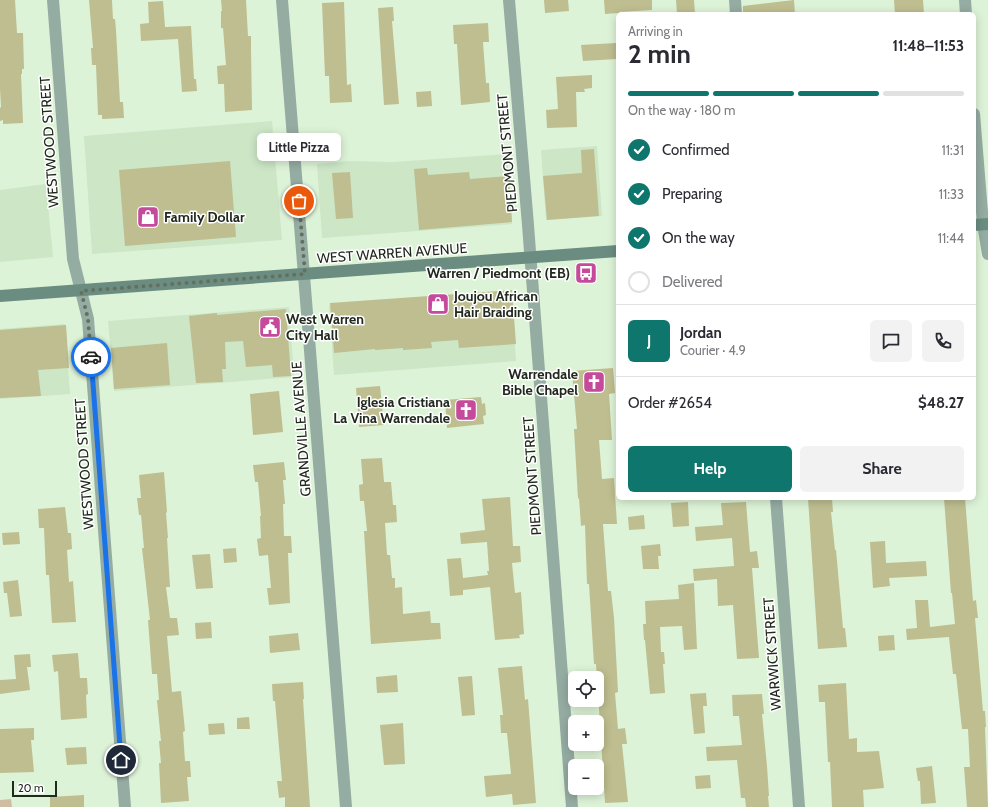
<!DOCTYPE html>
<html lang="en">
<head>
<meta charset="utf-8">
<style>
  body { margin:0; font-family:Cabin,sans-serif; background:#f2f2f3; color:#2b2b33; height:100vh; display:flex; flex-direction:column; font-size:15px; white-space:nowrap }
  * { box-sizing:border-box; margin:0 }
  p { font-size:13px; color:#7c7c81 }
  .icon { flex:none; width:22px; height:22px; fill:none; stroke:currentColor; stroke-width:2; stroke-linecap:round; stroke-linejoin:round }
  .map { position:relative; flex:1; overflow:hidden }
  .drawer { position:absolute; left:616px; top:12px; width:360px; height:488px; display:flex; flex-direction:column; background:#fff; border-radius:6px; box-shadow:0 2px 10px #0003 }
  .drawer>* { flex:none }
  .fabs { position:absolute; left:568px; top:671px; display:grid; gap:8px }
  .fabs a { display:grid; place-items:center; width:36px; height:36px; border-radius:6px; background:#fff; box-shadow:0 2px 10px #0003; font-size:20px }
  .scale { position:absolute; left:12px; bottom:10px; width:45px; box-sizing:border-box; padding-left:4px; border:2px solid #21291e; border-top:0; font-size:11px; line-height:14px; white-space:nowrap; color:#21291e; -webkit-text-stroke:3px #fff; paint-order:stroke }
  .pin { position:absolute; display:grid; place-items:center; width:34px; height:34px; color:#fff; margin:-17px; border:2px solid #fff; border-radius:50%; box-shadow:0 1px 4px #0007 }
  .courier { position:absolute; display:grid; place-items:center; width:40px; height:40px; margin:-20px; border:3px solid #1a73e8; border-radius:50%; background:#fff; color:#222; box-shadow:0 1px 5px #0007 }
  .bubble { position:absolute; height:28px; border-radius:6px; background:#fff; box-shadow:0 2px 10px #0003; font-size:13px; font-weight:800; line-height:28px; text-align:center }
  .summary em { font-style:normal; font-weight:800 }
  .summary div { display:flex; flex-direction:column-reverse }
  .summary { display:flex; align-items:center; justify-content:space-between; height:68px; padding:0 12px }
  h1 { font-size:26px; font-weight:800; line-height:30px }
  .bar { display:grid; grid-template-columns:repeat(4,1fr); gap:6px 4px; align-content:center; height:48px; padding:0 12px }
  .bar i { height:5px; border-radius:3px; background:#e1e1e2 }
  .bar .current { background:#0f766e }
  .bar p { grid-column:span 4 }
  .line { display:flex; align-items:center; gap:10px; padding:0 12px; border-top:1px solid #e1e1e2 }
  .line div { flex:1 }
  .round { display:grid; place-items:center; flex:none; width:42px; height:42px; border-radius:6px; background:#f2f2f3 }
  ol { padding:0 12px; list-style:none }
  li { display:flex; align-items:center; gap:12px; height:44px }
  li p { margin-inline-start:auto }
  li .icon { padding:4px; border-radius:50%; background:#0f766e; color:#fff; stroke-width:4 }
  li:last-child { color:#7c7c81 }
  li i { width:22px; height:22px; border:2px solid #e1e1e2; border-radius:50% }
  .button { display:flex; gap:8px; margin-top:auto; padding:8px 12px }
  .button a { flex:1; height:46px; border-radius:6px; background:#0f766e; color:#fff; font-size:16px; font-weight:800; line-height:46px; text-align:center }
  .button a+a { background:#f2f2f3; color:#2b2b33 }
  .map>svg:first-child { display:block }
  .built { fill:#cce6c6 }
  .green { fill:#cfbca2 }
  .building { fill:#bebe90 }
  .lines { fill:none; stroke-linecap:round; stroke-linejoin:round }
  .street { stroke:#95aca3; stroke-width:12 }
  .secondary { stroke:#6b8d81; stroke-width:12 }
  .done { stroke:#63705f; stroke-width:4; stroke-dasharray:0 7.2 }
  .route { stroke:#1a73e8; stroke-width:5 }
  .labels { text-anchor:middle; dominant-baseline:central; stroke-width:3; stroke-linejoin:round; paint-order:stroke }
  .street-label { font-size:14px; fill:#21291e; stroke:#fff }
  .poi-label { font-size:14px; font-weight:bold; fill:#21291e; stroke:#fff; text-anchor:start }
</style>
</head>
<body>
<div class="map">
<svg width="988" height="807" viewBox="0 0 988 807">
  <rect width="100%" height="100%" fill="#ddf3d7"/>
  <g class="built">
    <polygon points="272,121 282,240 92,254 84,136"/>
    <polygon points="597,146 602,216 546,220 541,150"/>
    <polygon points="507,154 512,224 322,238 317,164 350,161 393,162"/>
    <polygon points="46,184 53,257 0,262 0,190"/>
    <polygon points="511,290 516,361 334,375 329,305"/>
    <polygon points="289,307 294,377 114,391 108,321"/>
    <polygon points="65,324 70,394 0,399 0,329"/>
  </g>
  <polygon class="green" points="11,799 12,807 0,807 0,800"/>
  <g class="building">
    <polygon points="0,0 15,0 17,33 23,33 24,69 22,69 22,74 21,74 23,123 3,124 3,120 0,121 0,108 1,107 0,89"/>
    <polygon points="89,0 112,0 113,19 115,19 116,30 120,102 123,102 124,118 102,119 102,115 98,115 96,65 92,65 91,48 93,48"/>
    <polygon points="221,0 246,0 248,36 251,36 251,48 252,110 225,112 224,84 218,84 217,66 226,65 223,28 221,28 221,11 222,11"/>
    <polygon points="544,0 568,0 569,11 545,13"/>
    <polygon points="604,0 652,0 652,10 619,12 619,13 605,14"/>
    <polygon points="676,0 694,0 695,14 677,14"/>
    <polygon points="794,0 795,14 743,14 743,6"/>
    <polygon points="894,0 923,0 924,14 895,14"/>
    <polygon points="163,1 165,27 191,26 194,79 196,79 197,91 182,92 178,39 141,41 140,24 149,23 148,2"/>
    <polygon points="344,2 347,85 351,84 352,102 330,103 329,76 325,76 322,3"/>
    <polygon points="393,7 394,21 392,21 399,104 384,105 378,8"/>
    <polygon points="488,23 489,42 483,42 486,83 489,83 490,102 461,105 457,44 454,44 453,25"/>
    <polygon points="616,43 617,59 583,61 581,45"/>
    <polygon points="592,75 592,88 584,89 585,92 576,92 577,127 547,128 546,110 558,109 556,77"/>
    <polygon points="431,91 432,106 417,107 416,92"/>
    <polygon points="594,149 599,216 547,220 543,176 582,173 581,150"/>
    <polygon points="230,161 236,237 125,246 119,170"/>
    <polygon points="427,168 428,175 469,172 470,179 509,176 512,222 419,230 414,169"/>
    <polygon points="350,172 353,218 336,219 332,173"/>
    <polygon points="512,290 516,344 459,348 458,340 431,342 432,348 403,350 403,348 375,350 375,349 334,353 330,303"/>
    <polygon points="286,309 291,376 273,377 272,365 246,367 243,341 225,342 226,369 222,369 223,382 196,383 189,316 217,313 217,315"/>
    <polygon points="66,325 69,368 38,370 41,396 0,398 0,330"/>
    <polygon points="167,343 170,385 114,389 111,348"/>
    <polygon points="613,368 615,393 609,394 612,440 599,440 602,479 614,478 617,524 603,524 608,591 611,591 614,618 618,692 615,693 618,729 625,728 627,744 622,744 628,802 605,803 597,678 596,664 594,664 589,584 587,584 585,525 581,526 579,498 578,499 574,429 577,429 572,371"/>
    <polygon points="380,386 384,425 359,427 356,388"/>
    <polygon points="279,391 283,432 253,435 250,394"/>
    <polygon points="481,397 482,404 485,403 486,415 483,416 484,424 447,428 445,400"/>
    <polygon points="382,458 384,482 391,482 393,505 396,505 397,522 385,523 387,555 390,555 392,578 395,578 395,588 402,587 403,614 430,611 431,623 440,623 441,639 371,644 364,531 367,531 364,501 360,501 359,485 363,484 361,459"/>
    <polygon points="284,462 286,480 283,480 285,504 283,504 284,536 291,536 292,553 288,553 290,603 269,605 267,588 271,588 268,555 259,556 257,539 261,538 260,516 261,516 258,482 255,482 253,465"/>
    <polygon points="164,472 167,512 166,513 168,538 167,538 170,587 166,587 170,618 177,618 179,635 167,636 172,692 181,691 185,731 183,732 185,761 190,761 191,777 187,777 189,801 161,803 159,763 161,763 159,741 161,741 157,700 159,700 157,674 152,674 148,620 150,620 142,548 144,548 141,515 139,515 137,498 141,498 139,475"/>
    <polygon points="510,497 513,546 520,546 521,562 512,563 515,593 521,592 524,634 519,635 520,638 495,640 490,587 463,590 463,595 450,596 447,559 461,558 463,578 488,575 487,571 489,571 487,542 461,544 460,533 485,530 482,499"/>
    <polygon points="808,498 832,498 833,512 831,512 835,550 836,550 843,628 845,628 847,647 818,649"/>
    <polygon points="944,498 965,498 973,601 976,600 978,618 975,618 983,711 985,711 986,727 985,727 988,807 967,807 964,767 970,767 968,729 962,729 956,674 953,674 949,637 907,640 906,629 917,628 915,600 928,600 930,627 955,624 952,593 951,593"/>
    <polygon points="688,502 689,526 673,527 671,503"/>
    <polygon points="746,502 750,552 757,551 759,568 752,568 759,658 737,659 733,605 718,606 717,579 694,581 693,569 734,566 732,538 696,541 695,527 723,525 721,503"/>
    <polygon points="65,507 68,533 71,533 72,549 67,550 69,582 73,581 76,622 52,623 49,575 46,575 44,528 39,528 38,509"/>
    <polygon points="644,515 645,529 629,530 628,517"/>
    <polygon points="19,532 20,544 3,545 2,533"/>
    <polygon points="885,541 886,563 926,561 927,576 889,578 890,586 873,588 870,542"/>
    <polygon points="660,544 661,556 658,556 659,569 643,569 641,546"/>
    <polygon points="236,548 237,562 224,563 223,549"/>
    <polygon points="210,554 213,588 196,589 192,555"/>
    <polygon points="18,580 22,616 10,617 7,593 4,593 3,582"/>
    <polygon points="694,583 697,649 684,650 682,626 660,627 661,652 664,652 665,664 663,664 665,693 650,694 645,640 644,640 643,624 646,624 645,601 679,599 678,585"/>
    <polygon points="211,622 212,638 196,639 195,623"/>
    <polygon points="298,633 300,650 270,653 269,636"/>
    <polygon points="894,635 895,650 879,651 878,636"/>
    <polygon points="78,653 80,678 87,678 88,694 86,695 87,718 61,720 58,671 54,672 52,655"/>
    <polygon points="30,654 31,667 27,667 30,690 0,694 0,680 16,679 14,655"/>
    <polygon points="522,666 525,700 528,699 536,803 513,805 512,794 486,797 484,776 511,774 507,733 501,733 500,715 503,715 498,668"/>
    <polygon points="397,675 398,692 377,693 376,677"/>
    <polygon points="472,676 475,715 462,716 458,677"/>
    <polygon points="303,682 304,699 303,699 310,807 285,807 285,797 279,798 277,781 282,781 275,701 273,701 272,684"/>
    <polygon points="846,683 849,739 857,738 857,752 879,751 884,788 863,790 864,807 832,807 830,762 828,762 825,702 819,702 818,685"/>
    <polygon points="706,693 707,706 703,706 705,733 694,734 690,694"/>
    <polygon points="762,694 764,714 762,714 767,766 769,796 768,796 769,807 746,807 745,798 741,798 737,760 707,761 706,747 742,745 739,716 733,716 732,695"/>
    <polygon points="249,717 250,729 237,729 237,718"/>
    <polygon points="224,723 225,734 209,735 208,724"/>
    <polygon points="403,723 405,764 384,765 380,725"/>
    <polygon points="34,728 34,740 31,740 34,772 0,773 0,729"/>
    <polygon points="86,747 87,764 67,765 65,748"/>
    <polygon points="932,766 936,803 921,804 920,781 918,781 916,768"/>
    <polygon points="710,775 711,788 696,789 695,776"/>
    <polygon points="84,795 84,807 50,807 50,797"/>
  </g>
  <g class="lines">
    <g class="street">
      <polyline points="53,0 73,259 88,319 125,807"/>
      <path d="M282,0C305,269 324,538 346,807"/>
      <polyline points="509,0 528,225 572,807"/>
      <polyline points="735,0 736,14"/>
      <polyline points="965,0 966,14"/>
      <polyline points="974,114 983,224 988,254"/>
      <polyline points="776,498 799,807"/>
    </g>
    <g class="secondary">
      <polyline points="974,225 988,224"/>
      <polyline points="0,296 618,251"/>
    </g>
  </g>
  <g class="lines">
    <polyline class="done" points="91,357 88,319 81,291 305,274 299,201"/>
    <polyline class="route" points="91,357 121,760"/>
  </g>
  <defs>
    <g id="shop-square" transform="scale(1.15)"><rect x="-9" y="-9" width="18" height="18" rx="4" fill="#c54a9b" stroke="#fff"/><path d="M-5-2.5h2.3a2.7 3.5 0 0 1 5.4 0H5L5.5 6h-11ZM-1.5-2.5h3a1.5 2.3 0 0 0-3 0Z" fill="#fff"/></g>
    <g id="bus-square" transform="scale(1.15)"><rect x="-9" y="-9" width="18" height="18" rx="4" fill="#c54a9b" stroke="#fff"/><path d="M-5-6H5V4H4V6H2V4H-2V6H-4V4H-5ZM-3.5-4V0h7V-4ZM-3.5 1.2v1.5H-2V1.2ZM2 1.2v1.5H3.5V1.2Z" fill="#fff"/></g>
    <g id="civic-square" transform="scale(1.15)"><rect x="-9" y="-9" width="18" height="18" rx="4" fill="#c54a9b" stroke="#fff"/><path d="M-.6-6.5H3V-4.5H.6V-3L4-1V1h2V6H-6V1h2V-1L-.6-3ZM-1.2 2.5V6h2.4V2.5Z" fill="#fff"/></g>
    <g id="church-square" transform="scale(1.15)"><rect x="-9" y="-9" width="18" height="18" rx="4" fill="#c54a9b" stroke="#fff"/><path d="M-1.2-6h2.4v3.5h3.3v2.4h-3.3V6h-2.4V-.1h-3.3v-2.4h3.3Z" fill="#fff"/></g>
  </defs>
  <g fill-rule="evenodd">
    <use href="#shop-square" x="148" y="217"/>
    <use href="#bus-square" x="586" y="273"/>
    <use href="#shop-square" x="438" y="304"/>
    <use href="#civic-square" x="270" y="327"/>
    <use href="#church-square" x="594" y="382"/>
    <use href="#church-square" x="466" y="410"/>
  </g>
  <g class="labels">
    <g class="street-label">
      <text transform="translate(49 142) rotate(-94)">WESTWOOD STREET</text>
      <text transform="translate(507 153) rotate(-95)">PIEDMONT STREET</text>
      <text transform="translate(392 253) rotate(-4)">WEST WARREN AVENUE</text>
      <text transform="translate(301 429) rotate(-94)">GRANDVILLE AVENUE</text>
      <text transform="translate(84 464) rotate(-94)">WESTWOOD STREET</text>
      <text transform="translate(532 476) rotate(-94)">PIEDMONT STREET</text>
      <text transform="translate(772 654) rotate(-94)">WARWICK STREET</text>
    </g>
    <g class="poi-label">
      <text x="164" y="217">Family Dollar</text>
      <text x="570" y="273" text-anchor="end">Warren / Piedmont (EB)</text>
      <text x="454" y="296">Joujou African<tspan x="454" dy="16">Hair Braiding</tspan></text>
      <text x="286" y="319">West Warren<tspan x="286" dy="16">City Hall</tspan></text>
      <text x="578" y="374" text-anchor="end">Warrendale<tspan x="578" dy="16">Bible Chapel</tspan></text>
      <text x="450" y="402" text-anchor="end">Iglesia Cristiana<tspan x="450" dy="16">La Vina Warrendale</tspan></text>
    </g>
  </g>
</svg>
<div class="fabs">
<a><svg class="icon" aria-label="locate" viewBox="0 0 24 24"><circle cx="12" cy="12" r="6"/><path d="M12 2v4M12 18v4M2 12h4M18 12h4"/></svg></a>
<a>+</a>
<a>−</a>
</div>
<div class="scale">20 m</div>
<div class="pin" style="left:299px;top:201px;background:#ea580c"><svg class="icon" aria-label="bag" viewBox="0 0 24 24"><path d="M5 8h14l-1 12H6zM9 8a3 3 0 0 1 6 0"/></svg></div>
<div class="pin" style="left:121px;top:760px;background:#1f2937"><svg class="icon" aria-label="home" viewBox="0 0 24 24"><path d="M3 11l9-7 9 7M6 9v11h12V9"/></svg></div>
<div class="courier" style="left:91px;top:357px"><svg class="icon" aria-label="car" viewBox="0 0 24 24"><path d="M5 17H2v-5l4-1 3-4h7l3 4 3 1v5h-3M9 17h6M6 11h13"/><circle cx="7" cy="17" r="2"/><circle cx="17" cy="17" r="2"/></svg></div>
<div class="bubble" style="left:257px;top:133px;width:84px">Little Pizza</div>
<section class="drawer">
<div class="summary"><div><h1>2 min</h1><p>Arriving in</p></div><em>11:48–11:53</em></div>
<div class="bar"><i class="current"></i><i class="current"></i><i class="current"></i><i></i><p>On the way · 180 m</p></div>
<ol>
<li><svg class="icon" aria-label="check" viewBox="0 0 24 24"><path d="M5 12l5 5 9-10"/></svg>Confirmed<p>11:31</p></li>
<li><svg class="icon" aria-label="check" viewBox="0 0 24 24"><path d="M5 12l5 5 9-10"/></svg>Preparing<p>11:33</p></li>
<li><svg class="icon" aria-label="check" viewBox="0 0 24 24"><path d="M5 12l5 5 9-10"/></svg>On the way<p>11:44</p></li>
<li><i></i>Delivered</li>
</ol>
<div class="line" style="height:72px"><b class="round" style="background:#0f766e;color:#fff">J</b><div><b>Jordan</b><p>Courier · 4.9</p></div><a class="round"><svg class="icon" aria-label="chat" viewBox="0 0 24 24"><path d="M4 5h16v11H9l-5 4z"/></svg></a><a class="round"><svg class="icon" aria-label="phone" viewBox="0 0 24 24"><path d="M5 4h4l2 5-3 2q2 4 5 5l2-3 5 2v4C11 20 4 13 5 4z"/></svg></a></div>
<div class="line" style="height:52px"><div>Order #2654</div><b>$48.27</b></div>
<div class="button"><a>Help</a><a>Share</a></div>
</section>
</div>
</body>
</html>
